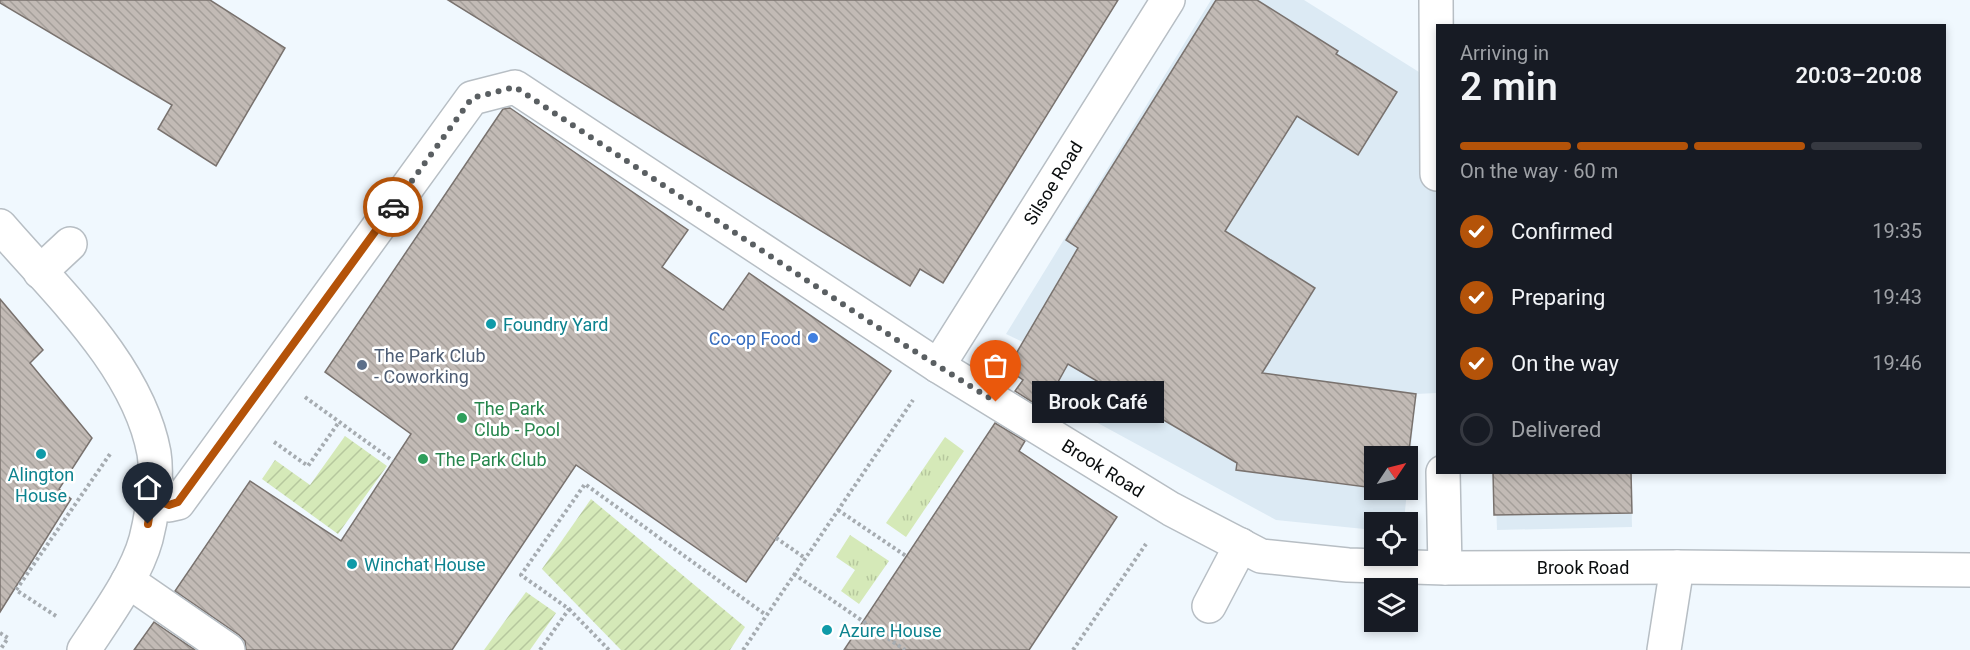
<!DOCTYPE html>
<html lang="en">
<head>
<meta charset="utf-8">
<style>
  body { margin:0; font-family:Roboto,sans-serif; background:#20242c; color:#f1f3f6; height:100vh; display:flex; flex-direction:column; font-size:22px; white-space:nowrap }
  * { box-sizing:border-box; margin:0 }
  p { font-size:20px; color:#9ea1a6 }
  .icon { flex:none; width:33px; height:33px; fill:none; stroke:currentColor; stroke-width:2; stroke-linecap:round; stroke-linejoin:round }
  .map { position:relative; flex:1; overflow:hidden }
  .details { position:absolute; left:1436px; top:24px; width:510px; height:450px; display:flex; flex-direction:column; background:#171b24; border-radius:0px; box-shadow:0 3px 9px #0003 }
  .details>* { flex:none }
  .needle { width:39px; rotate:55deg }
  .controls { position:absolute; left:1364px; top:446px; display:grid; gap:12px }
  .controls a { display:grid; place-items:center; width:54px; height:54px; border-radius:0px; background:#171b24; box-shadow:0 3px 9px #0003; font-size:30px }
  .pin { position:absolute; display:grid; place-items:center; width:51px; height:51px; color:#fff; margin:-62px -26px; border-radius:50% 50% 50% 0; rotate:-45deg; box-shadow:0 0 6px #0007 }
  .pin .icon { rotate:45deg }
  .courier { position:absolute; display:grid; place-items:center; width:60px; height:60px; margin:-30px; border:4px solid #b45309; border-radius:50%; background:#fff; color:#222; box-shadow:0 2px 8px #0007 }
  .bubble { position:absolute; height:42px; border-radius:0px; background:#171b24; box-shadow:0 3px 9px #0003; font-size:20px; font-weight:600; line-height:42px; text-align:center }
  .overview em { font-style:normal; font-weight:600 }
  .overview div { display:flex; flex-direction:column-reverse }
  .overview { display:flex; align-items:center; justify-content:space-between; height:102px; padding:0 24px }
  h1 { font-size:39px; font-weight:600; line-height:45px }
  .bar { display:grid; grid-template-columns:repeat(4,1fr); gap:9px 6px; align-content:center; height:72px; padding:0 24px }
  .bar i { height:8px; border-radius:4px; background:#363941 }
  .bar .active { background:#b45309 }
  .bar p { grid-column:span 4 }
  ol { padding:0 24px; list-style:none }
  li { display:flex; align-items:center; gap:18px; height:66px }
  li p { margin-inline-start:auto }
  li .icon { padding:6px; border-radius:50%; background:#b45309; color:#fff; stroke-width:4 }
  li:last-child { color:#9ea1a6 }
  li i { width:33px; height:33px; border:3px solid #363941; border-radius:50% }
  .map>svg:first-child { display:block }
  .built { fill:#dceaf4; fill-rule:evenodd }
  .grass { fill:url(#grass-tufts) }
  .garden { fill:url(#garden-furrows) }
  .building { fill:url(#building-back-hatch); stroke:#79726e; stroke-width:1.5 }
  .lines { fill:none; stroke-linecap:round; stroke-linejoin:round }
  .minor-casing { stroke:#b7bec4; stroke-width:36 }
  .path { stroke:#a6acb1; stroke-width:4; stroke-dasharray:3 3; stroke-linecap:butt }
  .minor { stroke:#fff; stroke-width:33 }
  .done { stroke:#5a5f62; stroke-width:6; stroke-dasharray:0 10.8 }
  .route { stroke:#b45309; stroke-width:8 }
  .culture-dot { fill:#0f9aa8; stroke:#fff; stroke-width:2 }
  .shop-dot { fill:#3f7fe0; stroke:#fff; stroke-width:2 }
  .service-dot { fill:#5c6f8a; stroke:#fff; stroke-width:2 }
  .leisure-dot { fill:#2e9e5b; stroke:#fff; stroke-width:2 }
  .labels { text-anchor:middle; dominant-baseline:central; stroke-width:5; stroke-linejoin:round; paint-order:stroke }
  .street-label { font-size:18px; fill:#0a0d0e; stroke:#fff }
  .culture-label { font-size:18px; fill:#0d838f; stroke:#fff; text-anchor:start }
  .shop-label { font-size:18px; fill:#366cbe; stroke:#fff; text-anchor:end }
  .service-label { font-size:18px; fill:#4e5e75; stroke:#fff; text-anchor:start }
  .leisure-label { font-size:18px; fill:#27864d; stroke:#fff; text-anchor:start }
</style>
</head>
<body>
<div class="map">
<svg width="1970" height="650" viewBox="0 0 1970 650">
  <defs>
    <pattern id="grass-tufts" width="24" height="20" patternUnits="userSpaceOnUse" patternTransform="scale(1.5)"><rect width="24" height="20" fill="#d5e9b8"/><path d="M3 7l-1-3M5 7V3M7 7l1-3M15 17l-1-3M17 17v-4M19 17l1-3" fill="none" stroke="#b6c79d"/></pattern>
    <pattern id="garden-furrows" width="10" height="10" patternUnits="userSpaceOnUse" patternTransform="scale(1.5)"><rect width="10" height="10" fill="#d5e9b8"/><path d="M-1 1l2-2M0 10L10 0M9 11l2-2" fill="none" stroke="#b6c79d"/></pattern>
    <pattern id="building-back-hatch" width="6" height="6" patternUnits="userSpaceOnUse" patternTransform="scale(1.5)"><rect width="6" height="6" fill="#c2bab5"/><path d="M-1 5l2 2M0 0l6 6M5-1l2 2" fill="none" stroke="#a59f9a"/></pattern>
  </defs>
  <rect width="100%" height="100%" fill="#f0f8fe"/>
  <g class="built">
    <path d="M1211,0H1304L1419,72L1437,73V393L1416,394L1404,522H1374V530L1276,520L1050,397L1068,364L1006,334ZM1374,456H1407V489H1374Z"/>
    <polygon points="1495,473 1631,473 1632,527 1497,530"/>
  </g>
  <g class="grass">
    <polygon points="945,437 964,451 906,537 886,523"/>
    <polygon points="850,535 889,561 859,604 841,591 855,570 836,557"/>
  </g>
  <g class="garden">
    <polygon points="345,436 387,466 338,534 262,479 275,460 310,485"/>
    <polygon points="591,499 745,627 730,650 621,650 542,569"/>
    <polygon points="526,592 556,613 530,650 484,650"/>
  </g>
  <g class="building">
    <polygon points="0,0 210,0 285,48 216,166 158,129 172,105 0,3"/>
    <polygon points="448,0 1118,0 943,283 920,269 910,286"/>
    <polygon points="1216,0 1257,0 1338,51 1336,54 1397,92 1358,155 1297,116 1225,231 1315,288 1262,373 1416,394 1407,467 1407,456 1374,456 1374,488 1236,470 1237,463 1068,364 1043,409 1015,391 1023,380 1007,369 1078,248 1066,240"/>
    <polygon points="510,108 688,230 662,267 723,310 749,273 891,371 746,582 576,465 452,650 246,650 245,641 239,635 175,591 250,481 341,541 411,434 325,372 503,109"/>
    <polygon points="0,299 43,350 30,363 92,438 59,489 71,499 0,612"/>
    <polygon points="995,423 1025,441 1019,451 1117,517 1029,650 844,650"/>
    <polygon points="1493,472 1631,472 1632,513 1494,515"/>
    <polygon points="154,622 195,650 134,650"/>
  </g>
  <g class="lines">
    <g class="minor-casing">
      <g id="minor">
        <polyline points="1436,0 1437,174"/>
        <path d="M0,226C56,291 138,366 154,453C158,478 152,515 146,539C136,576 105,618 84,650"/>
        <polyline points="40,272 70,244"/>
        <polyline points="938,366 1168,0"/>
        <polyline points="1443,472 1445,568"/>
        <polyline points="155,478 161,502 169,505 178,503 472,98 515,87 938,366 1171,509 1261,556 1348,565 1445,568 1677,567 1970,570"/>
        <polyline points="128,581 228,650"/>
        <polyline points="1209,606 1241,545"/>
        <polyline points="1664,650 1677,567"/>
      </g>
    </g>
    <g class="path">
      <polyline points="305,397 393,461"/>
      <polyline points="274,442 308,466 339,422"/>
      <polyline points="838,510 906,556"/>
      <polyline points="776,538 805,558"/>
      <polyline points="794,574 905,650"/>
      <polyline points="569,609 609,650"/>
      <polyline points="56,616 16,590 110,454"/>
      <polyline points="0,633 8,638 0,650"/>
      <polyline points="540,650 569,609 521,575 585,484 766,615"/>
      <polyline points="743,650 913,400"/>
      <polyline points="1073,650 1146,544"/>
    </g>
    <use href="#minor" class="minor"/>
  </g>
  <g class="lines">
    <polyline class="done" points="393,207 472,98 515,87 903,344 996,402"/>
    <polyline class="route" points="148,524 155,478 161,502 169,505 178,502 393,207"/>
  </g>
  <g class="culture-dot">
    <circle cx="491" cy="324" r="6"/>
    <circle cx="41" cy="454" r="6"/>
    <circle cx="352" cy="564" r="6"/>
    <circle cx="827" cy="630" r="6"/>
  </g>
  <circle class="shop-dot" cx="813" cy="338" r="6"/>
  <circle class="service-dot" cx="362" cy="365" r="6"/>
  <g class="leisure-dot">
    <circle cx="462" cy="418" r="6"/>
    <circle cx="423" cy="459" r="6"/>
  </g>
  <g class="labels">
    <g class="street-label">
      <text transform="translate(1053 183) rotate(-58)">Silsoe Road</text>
      <text transform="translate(1103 468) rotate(32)">Brook Road</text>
      <text x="1583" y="567">Brook Road</text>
    </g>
    <g class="culture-label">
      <text x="503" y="324">Foundry Yard</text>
      <text x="41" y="474" text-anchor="middle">Alington<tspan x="41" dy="21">House</tspan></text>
      <text x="364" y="564">Winchat House</text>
      <text x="839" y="630">Azure House</text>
    </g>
    <g class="shop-label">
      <text x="801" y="338">Co-op Food</text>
    </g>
    <g class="service-label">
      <text x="374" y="355">The Park Club<tspan x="374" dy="21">- Coworking</tspan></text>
    </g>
    <g class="leisure-label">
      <text x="474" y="408">The Park<tspan x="474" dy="21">Club - Pool</tspan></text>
      <text x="435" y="459">The Park Club</text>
    </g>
  </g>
</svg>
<div class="controls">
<a><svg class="needle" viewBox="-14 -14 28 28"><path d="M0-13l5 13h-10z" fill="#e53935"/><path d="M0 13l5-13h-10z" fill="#9ea1a6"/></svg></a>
<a><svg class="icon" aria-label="locate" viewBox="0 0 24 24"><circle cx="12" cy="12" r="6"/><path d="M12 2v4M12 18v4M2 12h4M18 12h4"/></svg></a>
<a><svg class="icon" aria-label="layers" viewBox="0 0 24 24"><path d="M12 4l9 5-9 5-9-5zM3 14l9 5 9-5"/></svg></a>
</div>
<div class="pin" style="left:996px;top:402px;background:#ea580c"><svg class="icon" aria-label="bag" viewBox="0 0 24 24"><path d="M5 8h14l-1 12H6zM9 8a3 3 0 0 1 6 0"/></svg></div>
<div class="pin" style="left:148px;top:524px;background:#1f2937"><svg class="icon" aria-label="home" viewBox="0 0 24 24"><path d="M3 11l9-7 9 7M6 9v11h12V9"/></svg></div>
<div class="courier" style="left:393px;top:207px"><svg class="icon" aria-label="car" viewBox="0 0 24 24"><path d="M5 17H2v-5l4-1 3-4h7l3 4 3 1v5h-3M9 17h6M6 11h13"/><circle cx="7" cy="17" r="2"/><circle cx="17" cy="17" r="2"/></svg></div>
<div class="bubble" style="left:1032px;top:381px;width:132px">Brook Café</div>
<section class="details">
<div class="overview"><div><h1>2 min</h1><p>Arriving in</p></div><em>20:03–20:08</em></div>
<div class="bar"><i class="active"></i><i class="active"></i><i class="active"></i><i></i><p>On the way · 60 m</p></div>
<ol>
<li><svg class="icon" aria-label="check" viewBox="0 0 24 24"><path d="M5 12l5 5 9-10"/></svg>Confirmed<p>19:35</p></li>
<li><svg class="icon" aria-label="check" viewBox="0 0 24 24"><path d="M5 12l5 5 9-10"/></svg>Preparing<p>19:43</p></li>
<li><svg class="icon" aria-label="check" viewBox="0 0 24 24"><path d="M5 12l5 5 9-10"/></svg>On the way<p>19:46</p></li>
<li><i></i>Delivered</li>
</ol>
</section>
</div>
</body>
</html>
